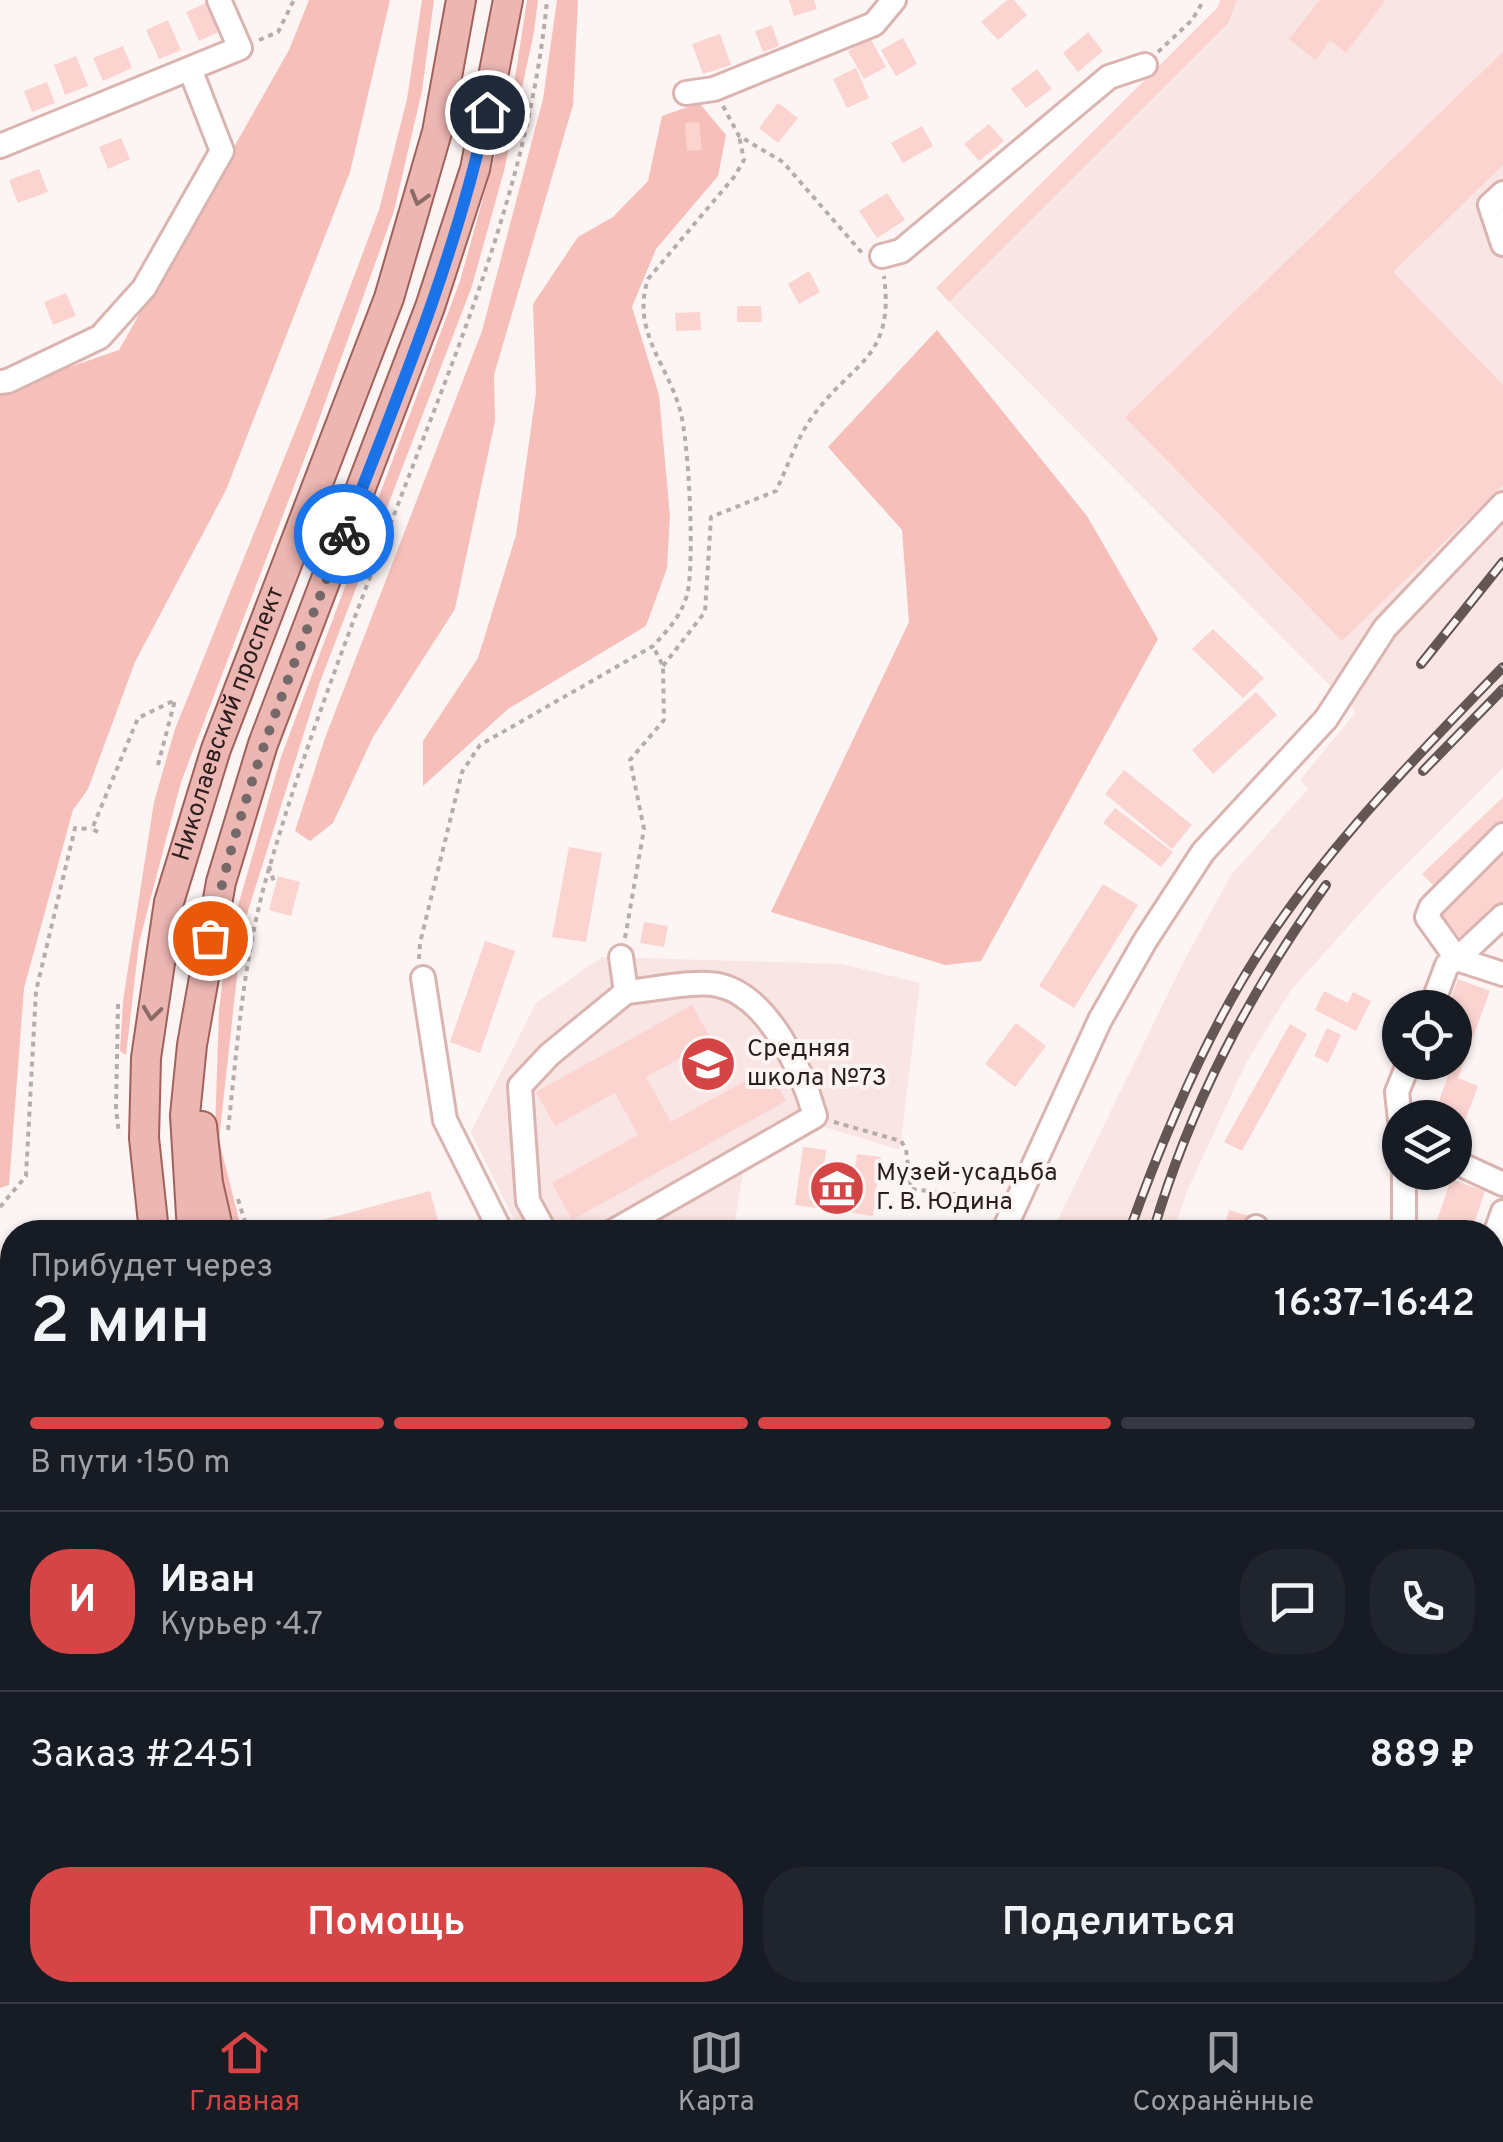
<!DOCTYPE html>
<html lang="ru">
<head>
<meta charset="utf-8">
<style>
  body { margin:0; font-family:Overpass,sans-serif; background:#20242c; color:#f1f3f6; height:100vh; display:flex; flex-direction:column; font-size:38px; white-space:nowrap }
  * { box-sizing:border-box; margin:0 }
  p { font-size:32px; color:#9ea1a6 }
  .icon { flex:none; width:55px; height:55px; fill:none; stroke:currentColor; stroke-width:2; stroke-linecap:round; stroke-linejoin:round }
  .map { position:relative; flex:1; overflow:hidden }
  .drawer { position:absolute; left:0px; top:1220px; width:1505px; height:782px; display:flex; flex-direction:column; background:#171b24; border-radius:40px 40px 0 0; box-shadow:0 2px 8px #0004 }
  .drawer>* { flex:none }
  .fabs { position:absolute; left:1382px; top:990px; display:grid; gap:20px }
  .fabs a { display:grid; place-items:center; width:90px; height:90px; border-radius:50%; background:#171b24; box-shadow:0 2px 8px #0004; font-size:50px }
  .pin { position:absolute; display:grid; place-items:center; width:85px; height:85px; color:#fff; margin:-42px; border:5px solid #fff; border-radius:50%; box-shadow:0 2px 10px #0007 }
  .courier { position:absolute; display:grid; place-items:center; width:100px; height:100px; margin:-50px; border:8px solid #1a73e8; border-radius:50%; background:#fff; color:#222; box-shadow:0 2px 12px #0007 }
  .head em { font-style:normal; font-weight:600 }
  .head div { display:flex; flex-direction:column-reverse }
  .head { display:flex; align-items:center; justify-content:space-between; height:170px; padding:0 30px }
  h1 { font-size:65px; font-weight:600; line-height:75px }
  .bar { display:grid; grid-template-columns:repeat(4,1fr); gap:15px 10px; align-content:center; height:120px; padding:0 30px }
  .bar i { height:12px; border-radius:8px; background:#363941 }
  .bar .selected { background:#d54545 }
  .bar p { grid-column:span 4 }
  .line { display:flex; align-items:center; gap:25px; padding:0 30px; border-top:2px solid #363941 }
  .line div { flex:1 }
  .round { display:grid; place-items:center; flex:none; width:105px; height:105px; border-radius:40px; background:#20242c }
  .action { display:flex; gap:20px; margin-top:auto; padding:20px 30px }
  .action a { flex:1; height:115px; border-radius:40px; background:#d54545; color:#fff; font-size:40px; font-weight:600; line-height:115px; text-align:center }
  .action a+a { background:#20242c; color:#f1f3f6 }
  .dock { display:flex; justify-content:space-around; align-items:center; height:140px; border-top:2px solid #363941; background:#171b24; font-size:28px; color:#9ea1a6 }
  .dock a { display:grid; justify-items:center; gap:5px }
  .dock .selected { color:#d54545 }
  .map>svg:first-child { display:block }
  .built { fill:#f9e5e3 }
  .green { fill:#f6bfba }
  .building { fill:#fbd4d0 }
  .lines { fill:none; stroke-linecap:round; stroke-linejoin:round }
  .minor-casing { stroke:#dab4b0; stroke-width:28 }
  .major-casing { stroke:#a1615c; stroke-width:32 }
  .path { stroke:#b7acac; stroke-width:4; stroke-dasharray:5 5; stroke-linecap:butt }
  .minor { stroke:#fff; stroke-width:22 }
  .major { stroke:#ecb6b2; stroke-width:28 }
  .rail-casing { stroke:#635655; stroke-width:10 }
  .rail { stroke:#fdf4f4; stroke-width:6; stroke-dasharray:19; stroke-linecap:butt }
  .oneway { stroke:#8c6a67 }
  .done { stroke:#746868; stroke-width:10; stroke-dasharray:0 18 }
  .route { stroke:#1a73e8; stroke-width:12 }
  .labels { text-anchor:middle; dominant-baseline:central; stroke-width:8; stroke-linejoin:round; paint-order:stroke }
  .street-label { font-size:25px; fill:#2b1d1c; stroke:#fdf4f4 }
  .poi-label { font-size:25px; fill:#2b1d1c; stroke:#fdf4f4; text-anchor:start }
</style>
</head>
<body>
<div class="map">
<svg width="1503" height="2002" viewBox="0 0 1503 2002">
  <rect width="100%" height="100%" fill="#fdf4f4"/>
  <g class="built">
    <polygon points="1237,0 1503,0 1503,768 1381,890 1291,990 1246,1063 1188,1189 1173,1232 1052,1232 1184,961 1231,875 1308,789 1300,780 1356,712 949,302 1228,25"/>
    <polygon points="602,957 842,964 920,983 900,1150 818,1125 744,1167 733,1232 646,1229 638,1232 520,1232 471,1132 536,1003"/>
    <polygon points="1492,1553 1503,1554 1503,1953 1493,1958"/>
  </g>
  <g class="green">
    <polygon points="309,0 390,0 350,172 226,490 135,662 88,789 73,810 24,988 9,1185 0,1188 0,391 119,350 289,50"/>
    <polygon points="422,0 434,0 422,91 394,211 312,439 181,782 139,943 126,1055 120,1051 123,1001 154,802 175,729 306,404 379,210 407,99"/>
    <polygon points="527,0 538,0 534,32 504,171 472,286 320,682 242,930 219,1140 242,1232 236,1232 221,1182 215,1130 219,1011 227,944 281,757 460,281 513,91"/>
    <polygon points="557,0 578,0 573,105 494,375 495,421 455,609 373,737 333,823 310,841 295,831 325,738 482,331 543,99"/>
    <polygon points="699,103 726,135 718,176 656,249 632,307 659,395 670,517 667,568 646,626 508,709 423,786 423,741 478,658 516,535 536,393 533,304 578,237 613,217 648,181 662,116"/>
    <polygon points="937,330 1087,516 1158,639 981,961 945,965 771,912 909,622 902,530 828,447"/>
  </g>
  <g class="building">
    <polygon points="789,0 814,0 817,9 794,16"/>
    <polygon points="1007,0 1014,0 1027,15 998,40 981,22"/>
    <polygon points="1220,0 1237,0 1228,24 949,302 936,288 1217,8"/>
    <polygon points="1320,0 1383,0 1385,1 1346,53 1330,40 1316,60 1289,39"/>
    <polygon points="208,2 221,31 199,41 186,12"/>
    <polygon points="168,20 181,50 159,59 146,30"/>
    <polygon points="772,25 779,46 763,52 755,31"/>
    <polygon points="1088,32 1103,51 1078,72 1063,53"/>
    <polygon points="720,34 731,65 703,74 692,44"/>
    <polygon points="870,38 886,67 864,79 848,51"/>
    <polygon points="903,38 917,64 896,76 881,50"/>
    <polygon points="123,46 132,68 103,81 93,58"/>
    <polygon points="1503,52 1503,165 1393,272 1503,385 1503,485 1342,641 1125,417"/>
    <polygon points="76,56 88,86 65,95 54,65"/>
    <polygon points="856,68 869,98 847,108 833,79"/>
    <polygon points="1037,69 1052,89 1026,108 1011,89"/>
    <polygon points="47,82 55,103 32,112 24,91"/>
    <polygon points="778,103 798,118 778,143 759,128"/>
    <polygon points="699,122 702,150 687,151 685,123"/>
    <polygon points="989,124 1004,141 979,161 964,144"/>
    <polygon points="922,126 933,146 903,163 891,143"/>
    <polygon points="121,138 130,159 108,169 99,147"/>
    <polygon points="39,169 48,192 18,203 9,180"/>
    <polygon points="887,193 905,220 877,238 859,211"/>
    <polygon points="809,271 820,292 799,304 788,284"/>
    <polygon points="66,293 76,316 53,325 44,302"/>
    <polygon points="737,306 761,306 762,322 737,322"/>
    <polygon points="700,312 701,330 676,331 675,313"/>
    <polygon points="1213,629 1264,678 1243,698 1192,649"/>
    <polygon points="1256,692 1277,715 1213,774 1192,750"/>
    <polygon points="1124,770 1192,825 1172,849 1105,794"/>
    <polygon points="1503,797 1503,822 1435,887 1422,874"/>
    <polygon points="1115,808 1173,852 1161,867 1103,823"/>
    <polygon points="569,847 602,853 586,942 552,937"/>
    <polygon points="1503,852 1503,902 1465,942 1439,917"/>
    <polygon points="278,876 300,882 291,916 269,910"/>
    <polygon points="1103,884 1138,905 1074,1008 1039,986"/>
    <polygon points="644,922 668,926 664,947 640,943"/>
    <polygon points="485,941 515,951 480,1053 450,1042"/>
    <polygon points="1458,979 1490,991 1458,1078 1478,1086 1455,1147 1455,1118 1433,1118 1448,1076 1426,1068 1428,1062 1455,1062 1455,1008 1448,1008"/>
    <polygon points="1324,991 1348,1003 1353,992 1371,1001 1356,1031 1315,1010"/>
    <polygon points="692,1005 712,1041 646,1077 671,1122 768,1068 786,1101 572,1220 552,1183 638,1135 615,1093 555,1126 536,1092"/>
    <polygon points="1016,1023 1046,1046 1015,1087 985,1064"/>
    <polygon points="1290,1024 1307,1034 1242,1151 1224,1142"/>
    <polygon points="1327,1028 1341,1035 1328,1063 1314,1056"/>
    <polygon points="803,1147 826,1150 824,1166 855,1170 857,1154 881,1157 873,1216 795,1205"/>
    <polygon points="1451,1179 1485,1191 1471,1232 1433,1232"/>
    <polygon points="430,1191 441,1232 305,1232 303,1225"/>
    <polygon points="1229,1210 1249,1216 1245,1232 1223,1232"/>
    <polygon points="1502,1406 1503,1410 1502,1455 1492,1424 1492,1409"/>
    <polygon points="1493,1705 1503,1735 1503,1794 1492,1798"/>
    <polygon points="1503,1872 1503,1914 1492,1918 1492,1876"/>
  </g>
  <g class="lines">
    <g class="minor-casing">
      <g id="minor">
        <polyline points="686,93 714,89 874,24 894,0"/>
        <polyline points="0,146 240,48 219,0"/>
        <polyline points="1503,193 1490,205 1503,244"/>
        <polyline points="882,256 901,251 1109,77 1145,65"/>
        <polyline points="0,382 8,381 100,337 144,288 222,151 190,69"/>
        <polyline points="1503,835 1431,907 1427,917 1457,959 1503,916"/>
        <polyline points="423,978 445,1120 501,1232"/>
        <polyline points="1431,1008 1447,965 1457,959 1503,974"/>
        <polyline points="1400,1120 1397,1092 1409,1062"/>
        <polyline points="1466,1167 1503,1184"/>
        <polyline points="1404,1172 1404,1232"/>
        <polyline points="545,1232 528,1201 520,1086 549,1055 626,992"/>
        <path d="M612,1232L815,1116C803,1072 768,995 718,985C695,980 651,990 626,992L621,957"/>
        <polyline points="1003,1232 1100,1020 1145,941 1203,852 1326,719 1385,628 1503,504"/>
        <polyline points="1254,1232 1256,1227"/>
        <polyline points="1492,1243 1503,1212"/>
        <polyline points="1492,1386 1503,1375"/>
        <polyline points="1492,1534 1503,1535"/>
        <polyline points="1492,1642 1503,1638"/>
        <polyline points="1492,1832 1503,1827"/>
        <polyline points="588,2002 595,1990"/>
      </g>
    </g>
    <g class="major-casing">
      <g id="major">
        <polyline points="202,1126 208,1183 219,1232"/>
        <path id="s1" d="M154,1232L144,1138L146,1058L169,902L216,749L389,298L437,132L461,0"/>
        <polyline points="192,1232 185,1115 192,1045 221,882 263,744 430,307 475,169 508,0"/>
        <polyline points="0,1865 12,1811"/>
        <polyline points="0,1933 12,1972"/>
        <polyline points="19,1990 24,2002"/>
        <polyline points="74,1990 78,2002"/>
        <polyline points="378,1990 383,2002"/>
        <polyline points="415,1990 420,2002"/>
        <polyline points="450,1990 455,2002"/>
        <polyline points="496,1990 501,2002"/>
        <polyline points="764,2002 765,1990"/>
      </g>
    </g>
    <g class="path">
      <polyline points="259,40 278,32 294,0"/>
      <polyline points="1158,52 1192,20 1204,0"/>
      <polyline points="723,106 739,136 783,162 862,253"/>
      <path d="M663,666L705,612L711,517L776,491C787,468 796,441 810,420C851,361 895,361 884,276"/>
      <polyline points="158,765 175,700"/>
      <polyline points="98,832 92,829 138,718 175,700"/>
      <polyline points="269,866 275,885"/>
      <polyline points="625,938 644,829 630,760 664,720 663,666 653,646"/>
      <path d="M419,959L420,943L462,772L480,745L653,646C668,630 681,616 687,595C695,565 689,441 680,410C667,363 631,331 648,279L734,177L744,160L739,136"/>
      <polyline points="118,1004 116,1109 119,1134"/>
      <polyline points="834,1122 901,1141 906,1149 911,1189 997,1199"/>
      <path d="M228,1130C238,1040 244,949 271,862C313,719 369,581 422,442C477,301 533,152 547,0"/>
      <polyline points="238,1199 248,1232"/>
      <polyline points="0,1207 26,1176 36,991 75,828 92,829"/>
      <polyline points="0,1781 12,1750"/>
      <polyline points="213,1990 211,1995 275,1997 289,1990"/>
      <polyline points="837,1990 838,2002"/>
    </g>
    <use href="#minor" class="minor"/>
    <use href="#major" class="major"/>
    <g class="rail-casing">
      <g id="rail">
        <polyline points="1421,664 1503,562"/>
        <polyline points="1423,771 1503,689"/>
        <path d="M1129,1232C1159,1148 1195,1060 1241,982C1310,864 1408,765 1503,667"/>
        <path d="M1153,1232C1190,1105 1249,993 1326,885"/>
        <polyline points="1080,1990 1082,2002"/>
        <polyline points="1168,1990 1171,2002"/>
      </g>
    </g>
    <use href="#rail" class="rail"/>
  </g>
  <defs><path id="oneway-chevron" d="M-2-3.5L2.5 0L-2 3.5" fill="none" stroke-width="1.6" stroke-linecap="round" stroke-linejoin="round" transform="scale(2.5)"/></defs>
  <g class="oneway">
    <use href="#oneway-chevron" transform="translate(419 198) rotate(106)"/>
    <use href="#oneway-chevron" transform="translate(152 1013) rotate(97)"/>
  </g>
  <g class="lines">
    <path class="done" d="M210,938C238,798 293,667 344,534"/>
    <path class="route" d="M344,534C398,396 456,256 487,112"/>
  </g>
  <defs>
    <g id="school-disc" transform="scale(2.875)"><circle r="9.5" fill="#d54545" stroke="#fdf4f4"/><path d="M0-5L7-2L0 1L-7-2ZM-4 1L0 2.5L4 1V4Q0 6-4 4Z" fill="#fff"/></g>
    <g id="museum-disc" transform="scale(2.875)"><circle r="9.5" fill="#d54545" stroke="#fdf4f4"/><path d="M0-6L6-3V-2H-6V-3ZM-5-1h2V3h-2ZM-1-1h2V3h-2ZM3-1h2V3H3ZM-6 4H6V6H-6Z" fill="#fff"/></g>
  </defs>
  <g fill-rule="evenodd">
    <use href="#school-disc" x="708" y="1064"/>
    <use href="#museum-disc" x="837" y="1188"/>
  </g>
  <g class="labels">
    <g class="street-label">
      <text stroke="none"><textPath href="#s1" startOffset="520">Николаевский проспект</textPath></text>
    </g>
    <g class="poi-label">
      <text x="747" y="1050">Средняя<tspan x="747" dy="29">школа №73</tspan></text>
      <text x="876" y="1174">Музей-усадьба<tspan x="876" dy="29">Г. В. Юдина</tspan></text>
    </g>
  </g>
</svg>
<div class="fabs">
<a><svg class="icon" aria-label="locate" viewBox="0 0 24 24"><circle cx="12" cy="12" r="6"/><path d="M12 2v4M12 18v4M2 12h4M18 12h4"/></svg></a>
<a><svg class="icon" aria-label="layers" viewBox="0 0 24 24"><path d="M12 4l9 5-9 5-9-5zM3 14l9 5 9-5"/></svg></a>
</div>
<div class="pin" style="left:210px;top:938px;background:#ea580c"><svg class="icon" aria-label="bag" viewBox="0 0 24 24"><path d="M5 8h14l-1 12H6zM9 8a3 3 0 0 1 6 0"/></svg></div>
<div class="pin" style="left:487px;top:112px;background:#1f2937"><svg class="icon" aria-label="home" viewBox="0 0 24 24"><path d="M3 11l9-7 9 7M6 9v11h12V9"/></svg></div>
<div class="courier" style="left:344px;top:534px"><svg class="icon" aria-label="bike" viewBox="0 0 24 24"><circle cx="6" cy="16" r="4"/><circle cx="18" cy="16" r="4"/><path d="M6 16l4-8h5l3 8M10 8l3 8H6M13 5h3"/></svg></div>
<section class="drawer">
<div class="head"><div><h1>2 мин</h1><p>Прибудет через</p></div><em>16:37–16:42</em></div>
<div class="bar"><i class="selected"></i><i class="selected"></i><i class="selected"></i><i></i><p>В пути · 150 m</p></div>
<div class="line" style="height:180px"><b class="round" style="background:#d54545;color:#fff">И</b><div><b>Иван</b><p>Курьер · 4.7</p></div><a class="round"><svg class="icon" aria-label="chat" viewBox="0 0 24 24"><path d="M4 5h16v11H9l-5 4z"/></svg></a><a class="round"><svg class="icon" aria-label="phone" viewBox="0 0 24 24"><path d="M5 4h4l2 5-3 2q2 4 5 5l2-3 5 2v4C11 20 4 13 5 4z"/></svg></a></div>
<div class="line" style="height:130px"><div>Заказ #2451</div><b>889 ₽</b></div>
<div class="action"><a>Помощь</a><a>Поделиться</a></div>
</section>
</div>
<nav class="dock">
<a class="selected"><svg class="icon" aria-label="home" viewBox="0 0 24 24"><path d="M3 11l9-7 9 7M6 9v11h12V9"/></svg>Главная</a>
<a><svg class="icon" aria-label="map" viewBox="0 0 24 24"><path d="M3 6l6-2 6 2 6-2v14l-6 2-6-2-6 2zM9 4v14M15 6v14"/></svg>Карта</a>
<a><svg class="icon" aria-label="saved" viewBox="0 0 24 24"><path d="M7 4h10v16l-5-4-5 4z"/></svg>Сохранённые</a>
</nav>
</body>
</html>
